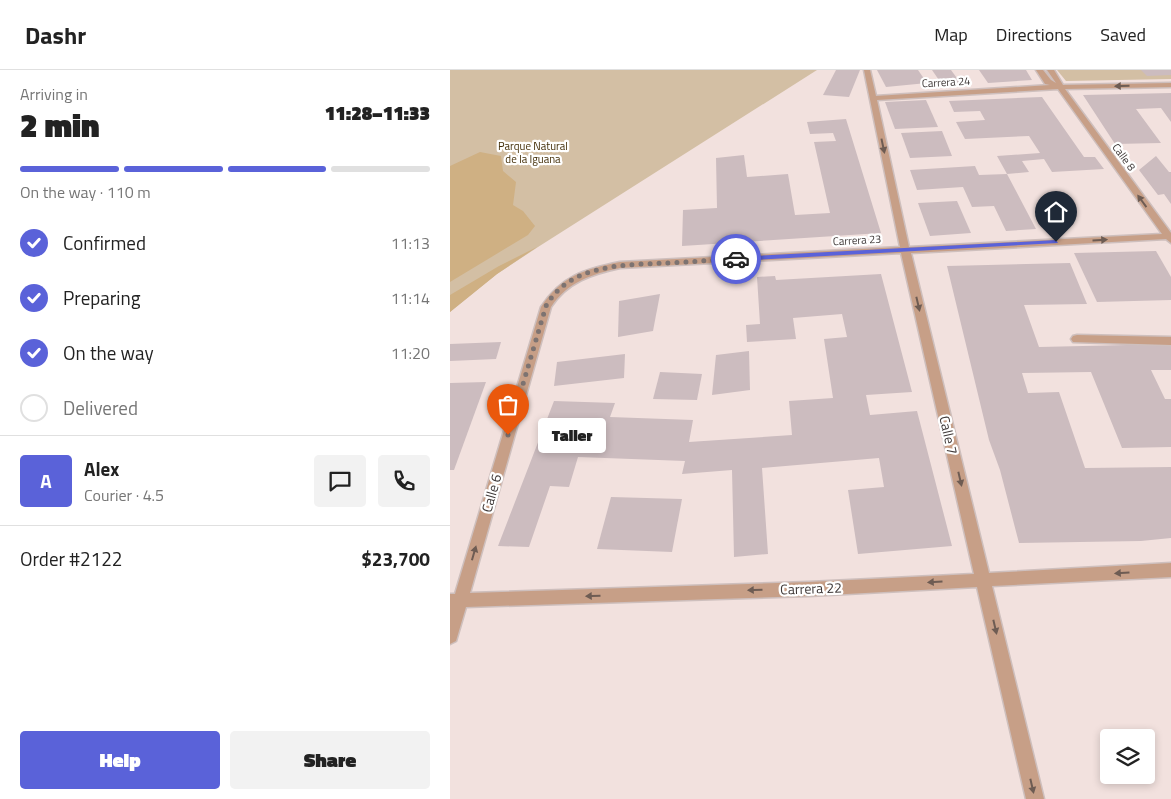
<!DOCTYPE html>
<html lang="en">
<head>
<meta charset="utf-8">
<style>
  body { margin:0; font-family:"Titillium Web",sans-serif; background:#f2f2f2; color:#222; height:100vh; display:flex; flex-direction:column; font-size:19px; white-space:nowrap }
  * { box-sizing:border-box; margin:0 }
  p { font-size:16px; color:#767676 }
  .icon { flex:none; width:28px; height:28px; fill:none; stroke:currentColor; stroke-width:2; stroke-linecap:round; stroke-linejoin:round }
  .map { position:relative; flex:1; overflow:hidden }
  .drawer { display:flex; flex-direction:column; background:#fff; width:450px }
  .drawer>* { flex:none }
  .tools { position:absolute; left:650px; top:659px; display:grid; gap:10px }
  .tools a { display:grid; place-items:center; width:55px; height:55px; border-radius:5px; background:#fff; box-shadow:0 2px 8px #0003; font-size:25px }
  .pin { position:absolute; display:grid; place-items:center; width:42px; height:42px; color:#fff; margin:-51px -21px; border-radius:50% 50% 50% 0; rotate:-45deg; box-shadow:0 0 5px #0007 }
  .pin .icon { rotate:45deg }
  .courier { position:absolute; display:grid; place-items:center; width:50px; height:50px; margin:-25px; border:4px solid #5a62d9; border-radius:50%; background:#fff; color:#222; box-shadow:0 1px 6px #0007 }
  .bubble { position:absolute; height:35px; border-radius:5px; background:#fff; box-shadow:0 2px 8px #0003; font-size:16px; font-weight:800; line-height:35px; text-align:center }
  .overview em { font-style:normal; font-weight:800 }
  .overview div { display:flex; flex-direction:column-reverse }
  .overview { display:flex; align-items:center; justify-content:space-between; height:85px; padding:0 20px }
  h1 { font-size:32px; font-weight:800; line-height:38px }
  .bar { display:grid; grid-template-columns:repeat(4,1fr); gap:8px 5px; align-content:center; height:60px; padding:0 20px }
  .bar i { height:6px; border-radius:4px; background:#e0e0e0 }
  .bar .current { background:#5a62d9 }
  .bar p { grid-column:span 4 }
  .line { display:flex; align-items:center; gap:12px; padding:0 20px; border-top:1px solid #e0e0e0 }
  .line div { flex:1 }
  .round { display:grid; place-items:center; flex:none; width:52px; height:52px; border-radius:5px; background:#f2f2f2 }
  ol { padding:0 20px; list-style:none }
  li { display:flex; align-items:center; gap:15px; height:55px }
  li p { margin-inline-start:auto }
  li .icon { padding:5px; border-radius:50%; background:#5a62d9; color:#fff; stroke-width:4 }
  li:last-child { color:#767676 }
  li i { width:28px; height:28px; border:2px solid #e0e0e0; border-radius:50% }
  .action { display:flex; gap:10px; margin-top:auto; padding:10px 20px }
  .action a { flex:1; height:58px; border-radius:5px; background:#5a62d9; color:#fff; font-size:20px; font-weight:800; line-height:58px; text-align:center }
  .action a+a { background:#f2f2f2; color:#222 }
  header { display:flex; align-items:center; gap:30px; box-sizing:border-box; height:70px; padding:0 25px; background:#fff; border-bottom:1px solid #e0e0e0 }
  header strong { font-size:24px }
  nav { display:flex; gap:28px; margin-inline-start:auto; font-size:18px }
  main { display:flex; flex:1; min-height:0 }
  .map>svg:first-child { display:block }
  .green { fill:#d3bfa4 }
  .forest { fill:#cfb083 }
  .building { fill:#ccbcbf }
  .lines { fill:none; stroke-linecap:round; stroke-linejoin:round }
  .minor-casing { stroke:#cebfbd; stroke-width:3 }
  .minor { fill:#c79f87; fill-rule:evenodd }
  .oneway { fill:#6e5c53 }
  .route { fill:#5a62d9 }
  .done { stroke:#7d7371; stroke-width:5; stroke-dasharray:0 9 }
  .labels { text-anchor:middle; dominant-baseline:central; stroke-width:4.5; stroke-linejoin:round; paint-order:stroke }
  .far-street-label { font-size:11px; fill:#3e3837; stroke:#fff }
  .far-park-label { font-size:11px; fill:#422d07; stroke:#fff }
  .street-label { font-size:14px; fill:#3e3837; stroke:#fff }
</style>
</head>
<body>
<header>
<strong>Dashr</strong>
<nav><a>Map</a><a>Directions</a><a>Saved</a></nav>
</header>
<main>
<section class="drawer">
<div class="overview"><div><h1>2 min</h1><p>Arriving in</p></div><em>11:28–11:33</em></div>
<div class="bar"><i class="current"></i><i class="current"></i><i class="current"></i><i></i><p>On the way · 110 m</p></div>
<ol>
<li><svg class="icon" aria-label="check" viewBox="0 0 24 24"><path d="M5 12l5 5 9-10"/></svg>Confirmed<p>11:13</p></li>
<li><svg class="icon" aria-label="check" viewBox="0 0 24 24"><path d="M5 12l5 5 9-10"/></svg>Preparing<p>11:14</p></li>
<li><svg class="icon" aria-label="check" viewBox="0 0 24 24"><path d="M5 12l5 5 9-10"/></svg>On the way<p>11:20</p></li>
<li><i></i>Delivered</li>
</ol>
<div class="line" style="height:90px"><b class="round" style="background:#5a62d9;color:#fff">A</b><div><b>Alex</b><p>Courier · 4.5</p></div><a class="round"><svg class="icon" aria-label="chat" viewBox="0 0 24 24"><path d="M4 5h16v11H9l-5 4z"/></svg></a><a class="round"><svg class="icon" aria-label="phone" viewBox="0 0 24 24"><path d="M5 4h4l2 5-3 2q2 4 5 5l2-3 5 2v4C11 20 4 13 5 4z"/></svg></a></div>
<div class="line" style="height:65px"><div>Order #2122</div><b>$23,700</b></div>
<div class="action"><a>Help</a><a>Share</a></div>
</section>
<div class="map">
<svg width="721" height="729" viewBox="0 0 721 729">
  <rect width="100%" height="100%" fill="#f2e1de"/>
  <g class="green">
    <polygon points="0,0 367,0 88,177 47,204 0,242"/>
    <polygon points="607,0 721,0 721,9 616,11"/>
  </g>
  <g class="forest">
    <polygon points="30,82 51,86 53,101 66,112 63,135 73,141 85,156 78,165 0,212 0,96"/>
    <polygon points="87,177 47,204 0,242 0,225 49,196"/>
  </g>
  <g class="building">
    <polygon points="386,0 410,0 399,27 373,25"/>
    <polygon points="427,0 468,0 477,13 436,17"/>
    <polygon points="482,0 501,0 512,15 493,16"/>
    <polygon points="529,0 576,0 582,10 538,13"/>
    <polygon points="691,0 721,0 721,5 697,6"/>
    <polygon points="721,23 721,52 711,38 686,39 711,73 665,74 633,25"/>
    <polygon points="592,27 634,87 645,87 654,99 602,102 594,89 572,91 579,102 557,104 547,86 590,83 579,66 515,69 506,52 535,50 530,41 504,42 499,31"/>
    <polygon points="476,30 488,57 445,59 435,32"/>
    <polygon points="396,49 431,163 232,176 233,140 267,138 266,88 294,85 297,107 338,104 345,145 380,143 364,72 386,71 383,63 360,64 357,52"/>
    <polygon points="492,61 502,86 460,88 451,63"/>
    <polygon points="706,86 719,102 721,102 721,134 714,124 708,125 689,100"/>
    <polygon points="525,96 529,105 557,104 586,159 556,161 544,136 522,137 513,117 467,120 460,100"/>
    <polygon points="507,131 521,163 480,166 468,133"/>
    <polygon points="706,181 721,207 721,230 647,232 624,183"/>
    <polygon points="620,193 637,234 574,235 589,277 721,274 721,300 701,300 715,329 721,329 721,377 672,378 641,302 572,303 578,323 609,322 635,398 721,397 721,468 691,471 569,473 550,400 539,370 497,196"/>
    <polygon points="431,204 462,322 416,325 420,345 467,341 502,476 408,484 398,420 434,417 429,388 312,398 318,484 284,487 282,400 232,404 235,391 128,387 119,417 100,416 79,477 48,476 104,331 165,333 160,347 243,350 239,372 342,365 339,331 383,328 374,269 397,267 392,244 343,248 346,269 297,272 296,255 310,254 307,207 325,206 326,210"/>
    <polygon points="210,224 203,261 168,267 169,231"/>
    <polygon points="51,272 46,289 0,291 0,274"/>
    <polygon points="299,281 300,320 262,325 266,285"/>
    <polygon points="175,284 174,308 104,316 107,292"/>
    <polygon points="210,302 252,304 247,330 203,329"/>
    <polygon points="36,312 4,400 0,400 0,313"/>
    <polygon points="161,427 232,429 222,482 147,479"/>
  </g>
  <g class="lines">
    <g class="minor-casing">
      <g id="minor">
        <path d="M414,0H420L426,26L600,15L595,14L586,0H593L601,10L606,13L597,0H604L613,15L721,13V17L615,19L721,163V173L716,169L461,183L539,503L721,493V507L542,516L594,729H576L527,517L359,526L16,537L6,571L0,574V524H5L91,237C111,206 135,199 170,192L450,177ZM608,19L712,164L459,177L427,30ZM451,183L524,504L359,512L20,523L101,237C117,212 142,204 170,198Z"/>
        <polygon points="627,265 721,267 721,275 623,272 621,269 623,266"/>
      </g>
    </g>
    <use href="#minor" class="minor"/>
  </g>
  <defs><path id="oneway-solid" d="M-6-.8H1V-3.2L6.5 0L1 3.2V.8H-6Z" transform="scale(1.25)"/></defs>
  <g class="oneway">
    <use href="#oneway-solid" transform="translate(672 16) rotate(179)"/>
    <use href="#oneway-solid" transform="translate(433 76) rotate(78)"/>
    <use href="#oneway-solid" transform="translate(692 131) rotate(-126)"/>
    <use href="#oneway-solid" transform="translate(650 170) rotate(-3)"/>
    <use href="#oneway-solid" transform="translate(468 234) rotate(77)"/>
    <use href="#oneway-solid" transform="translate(510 409) rotate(77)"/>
    <use href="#oneway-solid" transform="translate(24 483) rotate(-74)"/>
    <use href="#oneway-solid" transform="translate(672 503) rotate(177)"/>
    <use href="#oneway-solid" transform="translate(485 512) rotate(177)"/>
    <use href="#oneway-solid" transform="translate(305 520) rotate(178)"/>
    <use href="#oneway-solid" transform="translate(143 526) rotate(178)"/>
    <use href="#oneway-solid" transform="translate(545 557) rotate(77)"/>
    <use href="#oneway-solid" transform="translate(582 716) rotate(77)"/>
  </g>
  <polygon class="route" points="606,170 608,173 286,191 283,189 286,187"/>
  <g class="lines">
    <path class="done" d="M58,365L96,236C120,194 173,195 216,193C240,192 263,190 286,189"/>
  </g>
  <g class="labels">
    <g class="far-street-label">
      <text transform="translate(496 12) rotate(-3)">Carrera 24</text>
      <text transform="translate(674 87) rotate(54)">Calle 8</text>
      <text transform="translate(407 170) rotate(-3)">Carrera 23</text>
    </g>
    <g class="far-park-label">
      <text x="83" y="76">Parque Natural<tspan x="83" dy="13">de la Iguana</tspan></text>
    </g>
    <g class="street-label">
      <text transform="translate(499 365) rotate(77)">Calle 7</text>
      <text transform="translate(41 423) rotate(-74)">Calle 6</text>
      <text transform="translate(361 518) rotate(-2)">Carrera 22</text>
    </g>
  </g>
</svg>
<div class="tools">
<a><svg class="icon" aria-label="layers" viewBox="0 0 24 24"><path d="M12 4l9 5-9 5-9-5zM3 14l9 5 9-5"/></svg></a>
</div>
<div class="pin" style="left:58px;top:365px;background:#ea580c"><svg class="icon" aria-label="bag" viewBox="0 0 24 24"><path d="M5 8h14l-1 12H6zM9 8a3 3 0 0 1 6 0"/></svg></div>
<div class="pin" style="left:606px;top:172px;background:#1f2937"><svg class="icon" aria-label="home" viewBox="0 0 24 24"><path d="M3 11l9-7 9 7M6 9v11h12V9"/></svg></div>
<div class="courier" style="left:286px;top:189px"><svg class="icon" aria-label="car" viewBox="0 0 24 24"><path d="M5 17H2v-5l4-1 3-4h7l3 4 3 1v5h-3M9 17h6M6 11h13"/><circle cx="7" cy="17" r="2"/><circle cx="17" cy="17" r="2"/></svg></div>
<div class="bubble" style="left:88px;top:348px;width:68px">Taller</div>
</div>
</main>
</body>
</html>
